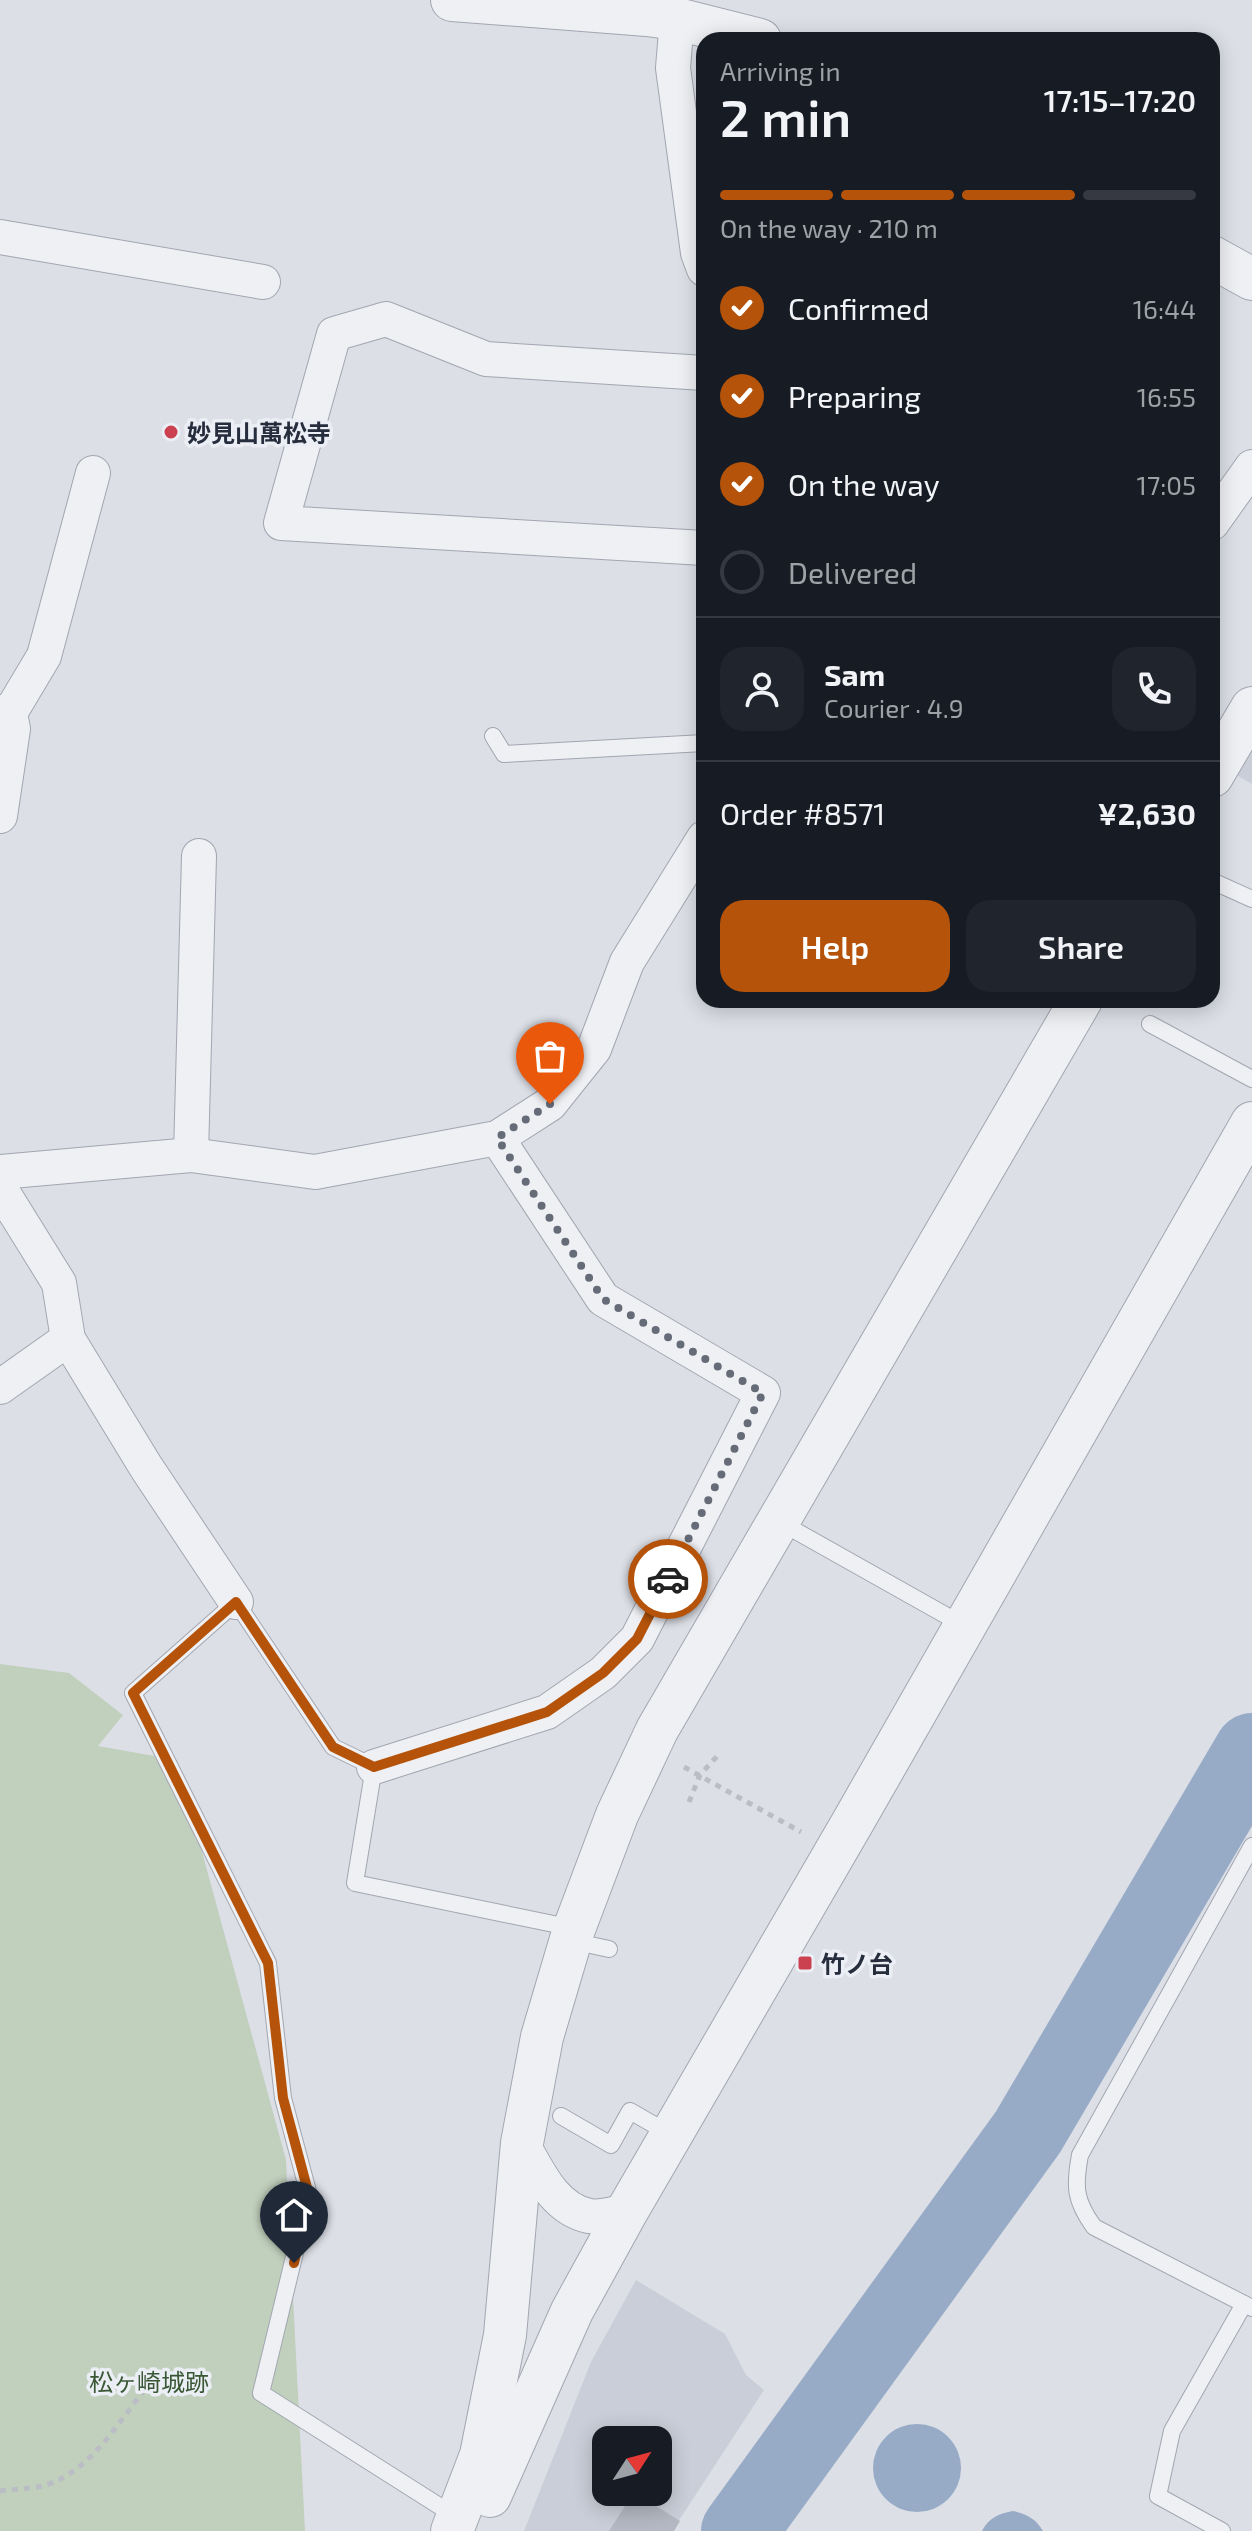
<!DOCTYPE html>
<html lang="en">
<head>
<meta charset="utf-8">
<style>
  body { margin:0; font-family:"Exo 2","Noto Sans JP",sans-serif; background:#20242c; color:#f1f3f6; height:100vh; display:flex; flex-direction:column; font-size:30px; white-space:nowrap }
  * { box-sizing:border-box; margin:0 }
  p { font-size:26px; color:#9ea1a6 }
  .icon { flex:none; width:44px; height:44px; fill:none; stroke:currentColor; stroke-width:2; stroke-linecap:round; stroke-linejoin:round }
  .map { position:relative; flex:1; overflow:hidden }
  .sheet { position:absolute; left:696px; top:32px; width:524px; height:976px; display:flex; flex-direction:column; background:#171b24; border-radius:24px; box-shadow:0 4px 20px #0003 }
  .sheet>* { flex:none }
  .needle { width:52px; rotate:54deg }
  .tools { position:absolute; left:592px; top:2426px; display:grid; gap:16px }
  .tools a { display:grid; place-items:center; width:80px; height:80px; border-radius:16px; background:#171b24; box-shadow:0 4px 20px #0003; font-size:40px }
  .pin { position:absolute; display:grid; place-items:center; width:68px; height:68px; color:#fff; margin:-82px -34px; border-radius:50% 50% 50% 0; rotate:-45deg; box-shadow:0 0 8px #0007 }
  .pin .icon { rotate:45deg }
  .courier { position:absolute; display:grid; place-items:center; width:80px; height:80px; margin:-40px; border:6px solid #b45309; border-radius:50%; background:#fff; color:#222; box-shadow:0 2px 10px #0007 }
  .headline em { font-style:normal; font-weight:600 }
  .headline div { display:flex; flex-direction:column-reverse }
  .headline { display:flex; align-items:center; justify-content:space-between; height:136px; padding:0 24px }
  h1 { font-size:52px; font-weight:600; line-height:60px }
  .bar { display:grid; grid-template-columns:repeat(4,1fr); gap:12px 8px; align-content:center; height:96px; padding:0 24px }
  .bar i { height:10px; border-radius:6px; background:#363941 }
  .bar .selected { background:#b45309 }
  .bar p { grid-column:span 4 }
  .line { display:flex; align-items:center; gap:20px; padding:0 24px; border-top:2px solid #363941 }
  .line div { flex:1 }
  .round { display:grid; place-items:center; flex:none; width:84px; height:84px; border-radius:24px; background:#20242c }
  ol { padding:0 24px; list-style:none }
  li { display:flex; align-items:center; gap:24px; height:88px }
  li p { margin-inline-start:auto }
  li .icon { padding:8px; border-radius:50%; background:#b45309; color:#fff; stroke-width:4 }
  li:last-child { color:#9ea1a6 }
  li i { width:44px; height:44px; border:4px solid #363941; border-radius:50% }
  .cta { display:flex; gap:16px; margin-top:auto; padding:16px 24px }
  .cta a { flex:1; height:92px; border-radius:24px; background:#b45309; color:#fff; font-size:32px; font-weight:600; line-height:92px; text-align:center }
  .cta a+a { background:#20242c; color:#f1f3f6 }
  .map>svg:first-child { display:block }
  .built { fill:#caced8; fill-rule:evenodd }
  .green { fill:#c1d0bd }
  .water { fill:#97abc6 }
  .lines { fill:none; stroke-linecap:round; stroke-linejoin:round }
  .river { stroke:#97abc6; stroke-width:76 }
  .building { fill:#b3b8c2 }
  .service-casing { stroke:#a2a6b0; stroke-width:18 }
  .minor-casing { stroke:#a2a6b0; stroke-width:36 }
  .tertiary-casing { stroke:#a2a6b0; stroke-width:44 }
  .path { stroke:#babdc4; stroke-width:5; stroke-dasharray:6 6; stroke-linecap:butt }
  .service { stroke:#eef0f4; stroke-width:16 }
  .minor { stroke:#eef0f4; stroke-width:34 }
  .tertiary { stroke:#eef0f4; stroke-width:42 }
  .done { stroke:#666b78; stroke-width:8; stroke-dasharray:0 14.4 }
  .route { stroke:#b45309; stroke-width:10 }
  .poi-dot { fill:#cb414f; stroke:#ebeef4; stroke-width:3 }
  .labels { text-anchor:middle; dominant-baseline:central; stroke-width:7; stroke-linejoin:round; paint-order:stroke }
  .poi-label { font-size:24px; font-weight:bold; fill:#262d3c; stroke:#ebeef4; text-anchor:start }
  .park-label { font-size:24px; fill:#395734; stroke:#ebeef4 }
</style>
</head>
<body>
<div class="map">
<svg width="1252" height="2531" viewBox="0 0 1252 2531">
  <rect width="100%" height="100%" fill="#dcdfe6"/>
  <g class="built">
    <polygon points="1252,748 1252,784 1236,775"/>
    <path d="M636,2280L725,2334L746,2375L764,2390L672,2531H524L591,2362ZM606,2440H658V2492H606Z"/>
  </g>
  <polygon class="green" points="0,1664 69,1673 123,1715 98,1746 177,1760 286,2160 305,2531 0,2531"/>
  <g class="water">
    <circle cx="917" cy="2468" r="44"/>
    <path d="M1013,2511C1027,2514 1036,2519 1043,2531H982C988,2518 1000,2513 1013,2511Z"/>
  </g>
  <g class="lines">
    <polyline class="river" points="739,2531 1028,2132 1252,1751"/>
  </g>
  <polygon class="building" points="634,2492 680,2521 674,2531 609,2531"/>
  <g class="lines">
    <g class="service-casing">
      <g id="service">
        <polyline points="493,736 504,754 704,743"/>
        <polyline points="1212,881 1252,899"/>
        <polyline points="1150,1024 1252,1079"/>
        <polyline points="778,1521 963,1625"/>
        <path d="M1252,1846L1080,2155C1074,2187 1075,2201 1094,2227L1252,2308"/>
        <polyline points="572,1941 609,1949"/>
        <polyline points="561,2116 611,2145 630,2111 670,2134"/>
        <polyline points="455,2516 261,2393 309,2195 283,2098 268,1963 133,1693 236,1602 333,1747 374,1767 355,1883 573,1928"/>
        <polyline points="1222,2531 1158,2496 1172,2431 1244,2304"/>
      </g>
    </g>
    <g class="minor-casing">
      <g id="minor">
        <polyline points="677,19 673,68 698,253 704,269"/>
        <polyline points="0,237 263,282"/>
        <polyline points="704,373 486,359 386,319 334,334 281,523 704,548"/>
        <polyline points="1212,523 1252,467"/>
        <polyline points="0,712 10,713 13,729 0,816"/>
        <polyline points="10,713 44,656 93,473"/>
        <polyline points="191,1155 199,856"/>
        <polyline points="0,1172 191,1155 315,1172 497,1138 550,1104 594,1049 627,962 704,838"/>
        <polyline points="0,1188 59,1283 68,1339 146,1467 236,1602"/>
        <polyline points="0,1387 68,1339"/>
        <polyline points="374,1767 547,1712 603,1673 637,1639 763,1393 603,1299 497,1138"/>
        <path d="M522,2143C538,2171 554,2209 589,2216C600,2218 616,2213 627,2211"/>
      </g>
    </g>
    <g class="tertiary-casing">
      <g id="tertiary">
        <polyline points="452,0 647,15 677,19 760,40"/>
        <polyline points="1212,257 1252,279"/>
        <polyline points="1212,776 1252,708"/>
        <polyline points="490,2496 572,2311 627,2211 854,1820 1252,1123"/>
        <polyline points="452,2531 481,2455 505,2335 522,2143 542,2037 574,1929 617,1815 657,1730 1081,1000"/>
      </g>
    </g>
    <g class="path">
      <polyline points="684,1767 801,1832"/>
      <polyline points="689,1802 700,1775 720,1753"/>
      <path d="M0,2491C14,2489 30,2489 43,2486C96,2470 121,2415 156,2376"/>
    </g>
    <use href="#service" class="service"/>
    <use href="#minor" class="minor"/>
    <use href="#tertiary" class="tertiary"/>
  </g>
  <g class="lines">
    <polyline class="done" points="550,1104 497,1138 603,1299 763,1393 668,1579"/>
    <polyline class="route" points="294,2263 309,2195 283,2098 268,1963 133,1693 236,1602 333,1747 374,1767 547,1712 603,1673 637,1639 668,1579"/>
  </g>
  <g class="poi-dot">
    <circle cx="171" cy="432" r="8"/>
    <rect x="797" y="1955" width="16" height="16" rx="4"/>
  </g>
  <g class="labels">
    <g class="poi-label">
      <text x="187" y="432">妙見山萬松寺</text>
      <text x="821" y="1963">竹ノ台</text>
    </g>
    <g class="park-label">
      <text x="149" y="2381">松ヶ崎城跡</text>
    </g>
  </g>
</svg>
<div class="tools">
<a><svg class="needle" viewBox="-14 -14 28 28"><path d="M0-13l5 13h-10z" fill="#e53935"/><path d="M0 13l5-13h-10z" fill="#9ea1a6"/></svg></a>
</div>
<div class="pin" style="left:550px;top:1104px;background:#ea580c"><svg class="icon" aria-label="bag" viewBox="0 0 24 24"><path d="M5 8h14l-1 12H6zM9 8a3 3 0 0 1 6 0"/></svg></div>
<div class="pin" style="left:294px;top:2263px;background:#1f2937"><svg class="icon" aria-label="home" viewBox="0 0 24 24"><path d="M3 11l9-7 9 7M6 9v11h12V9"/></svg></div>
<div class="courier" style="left:668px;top:1579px"><svg class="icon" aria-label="car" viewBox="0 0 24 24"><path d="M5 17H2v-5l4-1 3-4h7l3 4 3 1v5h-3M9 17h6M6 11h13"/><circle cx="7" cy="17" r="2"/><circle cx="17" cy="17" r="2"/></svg></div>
<section class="sheet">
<div class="headline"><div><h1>2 min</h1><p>Arriving in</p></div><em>17:15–17:20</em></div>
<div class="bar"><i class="selected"></i><i class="selected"></i><i class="selected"></i><i></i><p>On the way · 210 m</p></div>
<ol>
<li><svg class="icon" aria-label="check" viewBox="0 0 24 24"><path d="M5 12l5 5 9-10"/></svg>Confirmed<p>16:44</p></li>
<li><svg class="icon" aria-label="check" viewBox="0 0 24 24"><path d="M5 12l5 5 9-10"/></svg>Preparing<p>16:55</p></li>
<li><svg class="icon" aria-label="check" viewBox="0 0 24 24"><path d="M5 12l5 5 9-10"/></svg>On the way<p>17:05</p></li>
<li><i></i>Delivered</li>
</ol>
<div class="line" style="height:144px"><a class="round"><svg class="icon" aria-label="person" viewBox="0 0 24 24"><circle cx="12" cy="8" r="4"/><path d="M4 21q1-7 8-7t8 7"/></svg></a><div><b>Sam</b><p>Courier · 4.9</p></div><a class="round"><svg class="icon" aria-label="phone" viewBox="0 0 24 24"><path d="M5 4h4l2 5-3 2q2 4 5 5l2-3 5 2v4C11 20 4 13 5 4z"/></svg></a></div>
<div class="line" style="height:104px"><div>Order #8571</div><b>¥2,630</b></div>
<div class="cta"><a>Help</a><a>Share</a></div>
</section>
</div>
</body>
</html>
